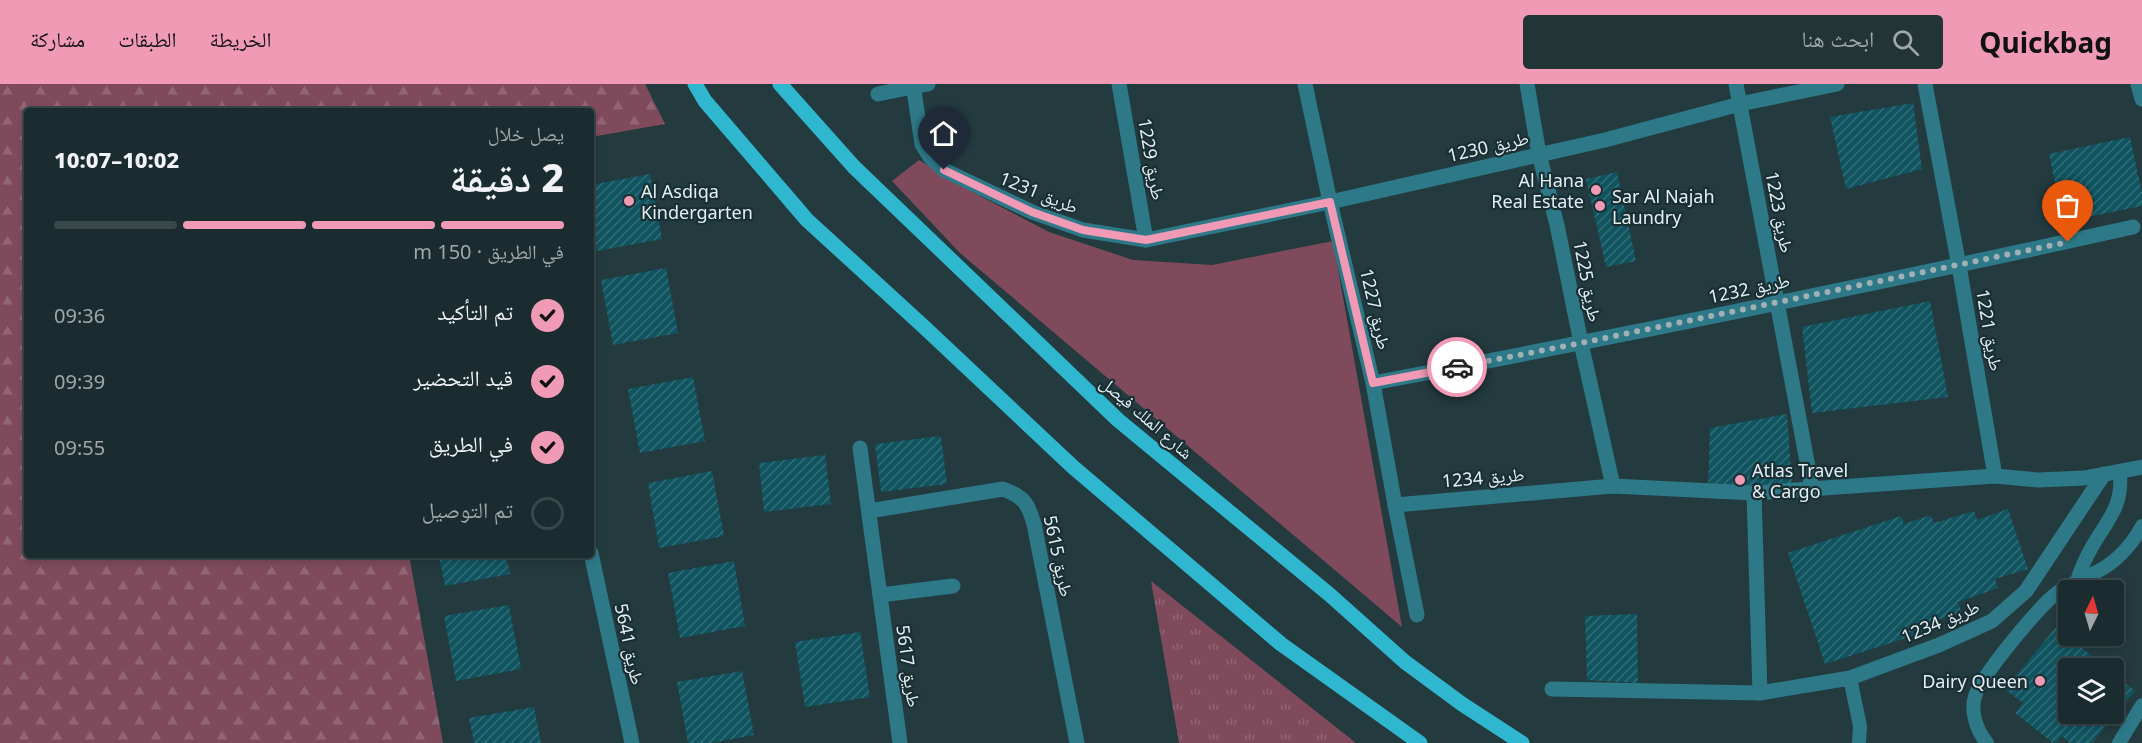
<!DOCTYPE html>
<html lang="ar">
<head>
<meta charset="utf-8">
<style>
  body { margin:0; font-family:"Noto Sans","Noto Naskh Arabic",sans-serif; background:#233437; color:#f1f3f6; direction:rtl; height:100vh; display:flex; flex-direction:column; font-size:22px; white-space:nowrap }
  * { box-sizing:border-box; margin:0 }
  p { font-size:20px; color:#9fa7aa }
  .icon { flex:none; width:33px; height:33px; fill:none; stroke:currentColor; stroke-width:2; stroke-linecap:round; stroke-linejoin:round }
  .map { position:relative; flex:1; overflow:hidden; direction:ltr }
  .side { position:absolute; left:24px; top:24px; width:570px; height:450px; display:flex; flex-direction:column; background:#1a2c2f; border-radius:6px; box-shadow:0 3px 9px #0003,0 0 0 2px #38484b; direction:rtl }
  .side>* { flex:none }
  .needle { width:39px; rotate:5deg }
  .buttons { position:absolute; left:2058px; top:496px; display:grid; gap:12px }
  .buttons a { display:grid; place-items:center; width:66px; height:66px; border-radius:6px; background:#1a2c2f; box-shadow:0 3px 9px #0003,0 0 0 2px #38484b; font-size:30px }
  .pin { position:absolute; display:grid; place-items:center; width:51px; height:51px; color:#fff; margin:-62px -26px; border-radius:50% 50% 50% 0; rotate:-45deg; box-shadow:0 0 6px #0007 }
  .pin .icon { rotate:45deg }
  .courier { position:absolute; display:grid; place-items:center; width:60px; height:60px; margin:-30px; border:4px solid #f09ab6; border-radius:50%; background:#fff; color:#222; box-shadow:0 2px 8px #0007 }
  .overview em { font-style:normal; font-weight:800 }
  .overview div { display:flex; flex-direction:column-reverse }
  .overview { display:flex; align-items:center; justify-content:space-between; height:102px; padding:0 30px }
  h1 { font-size:39px; font-weight:800; line-height:45px }
  .bar { display:grid; grid-template-columns:repeat(4,1fr); gap:9px 6px; align-content:center; height:72px; padding:0 30px }
  .bar i { height:8px; border-radius:4px; background:#38484b }
  .bar .current { background:#f09ab6 }
  .bar p { grid-column:span 4 }
  ol { padding:0 30px; list-style:none }
  li { display:flex; align-items:center; gap:18px; height:66px }
  li p { margin-inline-start:auto }
  li .icon { padding:6px; border-radius:50%; background:#f09ab6; color:#111; stroke-width:4 }
  li:last-child { color:#9fa7aa }
  li i { width:33px; height:33px; border:3px solid #38484b; border-radius:50% }
  header { display:flex; align-items:center; gap:36px; box-sizing:border-box; height:84px; padding:0 30px; background:#f09ab6; color:#111 }
  header strong { font-size:28px }
  nav { display:flex; gap:33px; margin-inline-start:auto; font-size:21px }
  .search { width:420px; height:54px; background:#233437; display:flex; align-items:center; gap:15px; box-sizing:border-box; padding:0 21px; border-radius:6px; color:#9fa7aa; font-size:22px }
  .map>svg:first-child { display:block }
  .grass { fill:url(#grass-tufts) }
  .forest { fill:url(#forest-firs) }
  .park { fill:#7f4b5c }
  .building { fill:url(#building-hatch) }
  .lines { fill:none; stroke-linecap:round; stroke-linejoin:round }
  .service { stroke:#2d7988; stroke-width:14 }
  .minor { stroke:#2d7988; stroke-width:15 }
  .primary { stroke:#2fb7d0; stroke-width:15 }
  .done { stroke:#a0b0b4; stroke-width:6; stroke-dasharray:0 10.8 }
  .route { stroke:#f09ab6; stroke-width:8 }
  .poi-dot { fill:#f09ab6; stroke:#192f34; stroke-width:2 }
  .labels { text-anchor:middle; dominant-baseline:central; stroke-width:4.5; stroke-linejoin:round; paint-order:stroke }
  .street-label { font-size:18px; fill:#e3f0f3; stroke:#192f34 }
  .poi-label { font-size:18px; fill:#e3f0f3; stroke:#192f34; text-anchor:start }
</style>
</head>
<body>
<header>
<strong>Quickbag</strong>
<div class="search"><svg class="icon" aria-label="search" viewBox="0 0 24 24"><circle cx="10" cy="10" r="6"/><path d="M15 15l6 6"/></svg>ابحث هنا</div>
<nav><a>الخريطة</a><a>الطبقات</a><a>مشاركة</a></nav>
</header>
<div class="map">
<svg width="2142" height="659" viewBox="0 0 2142 659">
  <defs>
    <pattern id="grass-tufts" width="24" height="20" patternUnits="userSpaceOnUse" patternTransform="scale(1.5)"><rect width="24" height="20" fill="#7f4b5c"/><path d="M3 7l-1-3M5 7V3M7 7l1-3M15 17l-1-3M17 17v-4M19 17l1-3" fill="none" stroke="#916574"/></pattern>
    <pattern id="forest-firs" width="22" height="20" patternUnits="userSpaceOnUse" patternTransform="scale(1.5)"><rect width="22" height="20" fill="#7f4b5c"/><path d="M5 1l3.5 6h-7zM16 11l3.5 6h-7z" fill="#916574"/></pattern>
    <pattern id="building-hatch" width="6" height="6" patternUnits="userSpaceOnUse" patternTransform="scale(1.5)"><rect width="6" height="6" fill="#105460"/><path d="M-1 1l2-2M0 6l6-6M5 7l2-2" fill="none" stroke="#336d77"/></pattern>
  </defs>
  <rect width="100%" height="100%" fill="#233a3f"/>
  <polygon class="grass" points="1151,497 1356,659 1179,659"/>
  <polygon class="forest" points="0,0 645,0 665,40 591,53 591,27 27,27 27,471 409,471 443,659 0,659"/>
  <polygon class="park" points="919,76 982,113 1049,148 1133,176 1212,181 1333,157 1402,543 960,169 892,97"/>
  <g class="building">
    <polygon points="1913,19 1922,85 1846,105 1830,33"/>
    <polygon points="2130,53 2142,109 2142,122 2063,138 2049,70"/>
    <polygon points="1617,88 1636,177 1606,183 1586,95"/>
    <polygon points="650,90 662,155 597,167 591,135 591,101"/>
    <polygon points="666,184 678,249 613,261 601,196"/>
    <polygon points="1930,217 1948,313 1812,329 1802,243"/>
    <polygon points="693,293 705,357 640,369 628,305"/>
    <polygon points="1787,330 1792,400 1708,402 1710,344"/>
    <polygon points="941,352 947,400 881,408 875,360"/>
    <polygon points="825,371 831,420 764,428 759,379"/>
    <polygon points="712,387 724,452 659,464 648,399"/>
    <polygon points="2008,425 2028,485 1995,495 1998,504 1958,518 1961,528 1932,538 1934,545 1825,580 1788,469 1901,432 1904,440 1931,431 1934,439 1974,427 1977,436"/>
    <polygon points="439,471 506,471 510,490 445,502"/>
    <polygon points="734,477 745,542 680,554 668,489"/>
    <polygon points="509,521 521,585 456,597 444,532"/>
    <polygon points="1637,530 1638,599 1587,596 1585,532"/>
    <polygon points="2056,543 2108,585 2068,585 2068,630 2114,630 2114,590 2135,607 2092,659 2070,659 2062,652 2056,659 2053,659 2015,629 2023,619 2005,605"/>
    <polygon points="860,548 870,613 805,623 795,558"/>
    <polygon points="742,587 754,651 711,659 688,659 677,598"/>
    <polygon points="534,623 541,659 474,659 469,634"/>
  </g>
  <g class="lines">
    <g class="service">
      <path d="M2077,497C2081,484 2086,473 2093,461C2109,434 2123,422 2120,387"/>
      <polyline points="1850,594 1860,642 1859,659"/>
      <path d="M1987,659C1977,647 1970,628 1975,612C1982,591 2039,522 2058,508C2068,501 2079,496 2090,491C2114,481 2130,464 2142,442"/>
      <polyline points="2119,659 2142,621"/>
    </g>
    <g class="minor">
      <polyline points="913,0 922,60 930,73 944,86 1032,128 1083,146 1146,156 1330,118 1605,56 1740,20 1837,0"/>
      <polyline points="1119,0 1146,156"/>
      <polyline points="1305,0 1330,118 1373,299 1395,421 1417,531"/>
      <polyline points="1527,0 1539,70 1557,141 1581,259 1613,402"/>
      <polyline points="1736,0 1812,404"/>
      <polyline points="1925,0 1959,182 1995,392"/>
      <polyline points="2138,0 2142,15"/>
      <polyline points="878,10 928,0"/>
      <path d="M1373,299C1627,251 1880,199 2133,143"/>
      <polyline points="860,364 900,659"/>
      <polyline points="1754,409 1760,609"/>
      <polyline points="1395,421 1613,402 1754,409 1995,392 2038,396 2084,394 2142,383"/>
      <path d="M869,427L1003,405C1024,413 1028,419 1034,440L1077,659"/>
      <polyline points="591,469 632,659"/>
      <polyline points="880,511 953,502"/>
      <polyline points="1552,605 1760,609 1850,594 1939,561 1992,537 2026,507 2104,390"/>
    </g>
    <g class="primary">
      <polyline points="695,0 705,17 807,136 923,242 1073,383 1281,560 1420,659"/>
      <polyline points="780,0 854,83 1118,336 1330,511 1405,578 1462,620 1522,659"/>
    </g>
  </g>
  <g class="lines">
    <polyline class="done" points="1457,283 1581,259 2068,158"/>
    <polyline class="route" points="944,86 1032,128 1083,146 1146,156 1330,118 1373,299 1457,283"/>
  </g>
  <g class="poi-dot">
    <circle cx="1596" cy="106" r="6"/>
    <circle cx="629" cy="117" r="6"/>
    <circle cx="1600" cy="122" r="6"/>
    <circle cx="1740" cy="396" r="6"/>
    <circle cx="2040" cy="597" r="6"/>
  </g>
  <g class="labels">
    <g class="street-label">
      <text transform="translate(1488 62) rotate(-13)">طريق 1230</text>
      <text transform="translate(1152 75) rotate(80)">طريق 1229</text>
      <text transform="translate(1039 108) rotate(22)">طريق 1231</text>
      <text transform="translate(1780 128) rotate(79)">طريق 1223</text>
      <text transform="translate(1588 197) rotate(79)">طريق 1225</text>
      <text transform="translate(1749 204) rotate(-12)">طريق 1232</text>
      <text transform="translate(1376 225) rotate(77)">طريق 1227</text>
      <text transform="translate(1990 246) rotate(80)">طريق 1221</text>
      <text transform="translate(1147 333) rotate(41)">شارع الملك فيصل</text>
      <text transform="translate(1483 393) rotate(-5)">طريق 1234</text>
      <text transform="translate(1059 472) rotate(78)">طريق 5615</text>
      <text transform="translate(1940 537) rotate(-23)">طريق 1234</text>
      <text transform="translate(630 560) rotate(78)">طريق 5641</text>
      <text transform="translate(909 582) rotate(82)">طريق 5617</text>
    </g>
    <g class="poi-label">
      <text x="1584" y="96" text-anchor="end">Al Hana<tspan x="1584" dy="21">Real Estate</tspan></text>
      <text x="641" y="107">Al Asdiqa<tspan x="641" dy="21">Kindergarten</tspan></text>
      <text x="1612" y="112">Sar Al Najah<tspan x="1612" dy="21">Laundry</tspan></text>
      <text x="1752" y="386">Atlas Travel<tspan x="1752" dy="21">&amp; Cargo</tspan></text>
      <text x="2028" y="597" text-anchor="end">Dairy Queen</text>
    </g>
  </g>
</svg>
<div class="buttons">
<a><svg class="needle" viewBox="-14 -14 28 28"><path d="M0-13l5 13h-10z" fill="#e53935"/><path d="M0 13l5-13h-10z" fill="#9fa7aa"/></svg></a>
<a><svg class="icon" aria-label="layers" viewBox="0 0 24 24"><path d="M12 4l9 5-9 5-9-5zM3 14l9 5 9-5"/></svg></a>
</div>
<div class="pin" style="left:2068px;top:158px;background:#ea580c"><svg class="icon" aria-label="bag" viewBox="0 0 24 24"><path d="M5 8h14l-1 12H6zM9 8a3 3 0 0 1 6 0"/></svg></div>
<div class="pin" style="left:944px;top:86px;background:#1f2937"><svg class="icon" aria-label="home" viewBox="0 0 24 24"><path d="M3 11l9-7 9 7M6 9v11h12V9"/></svg></div>
<div class="courier" style="left:1457px;top:283px"><svg class="icon" aria-label="car" viewBox="0 0 24 24"><path d="M5 17H2v-5l4-1 3-4h7l3 4 3 1v5h-3M9 17h6M6 11h13"/><circle cx="7" cy="17" r="2"/><circle cx="17" cy="17" r="2"/></svg></div>
<section class="side">
<div class="overview"><div><h1>2 دقيقة</h1><p>يصل خلال</p></div><em>10:02–10:07</em></div>
<div class="bar"><i class="current"></i><i class="current"></i><i class="current"></i><i></i><p>في الطريق · 150 m</p></div>
<ol>
<li><svg class="icon" aria-label="check" viewBox="0 0 24 24"><path d="M5 12l5 5 9-10"/></svg>تم التأكيد<p>09:36</p></li>
<li><svg class="icon" aria-label="check" viewBox="0 0 24 24"><path d="M5 12l5 5 9-10"/></svg>قيد التحضير<p>09:39</p></li>
<li><svg class="icon" aria-label="check" viewBox="0 0 24 24"><path d="M5 12l5 5 9-10"/></svg>في الطريق<p>09:55</p></li>
<li><i></i>تم التوصيل</li>
</ol>
</section>
</div>
</body>
</html>
